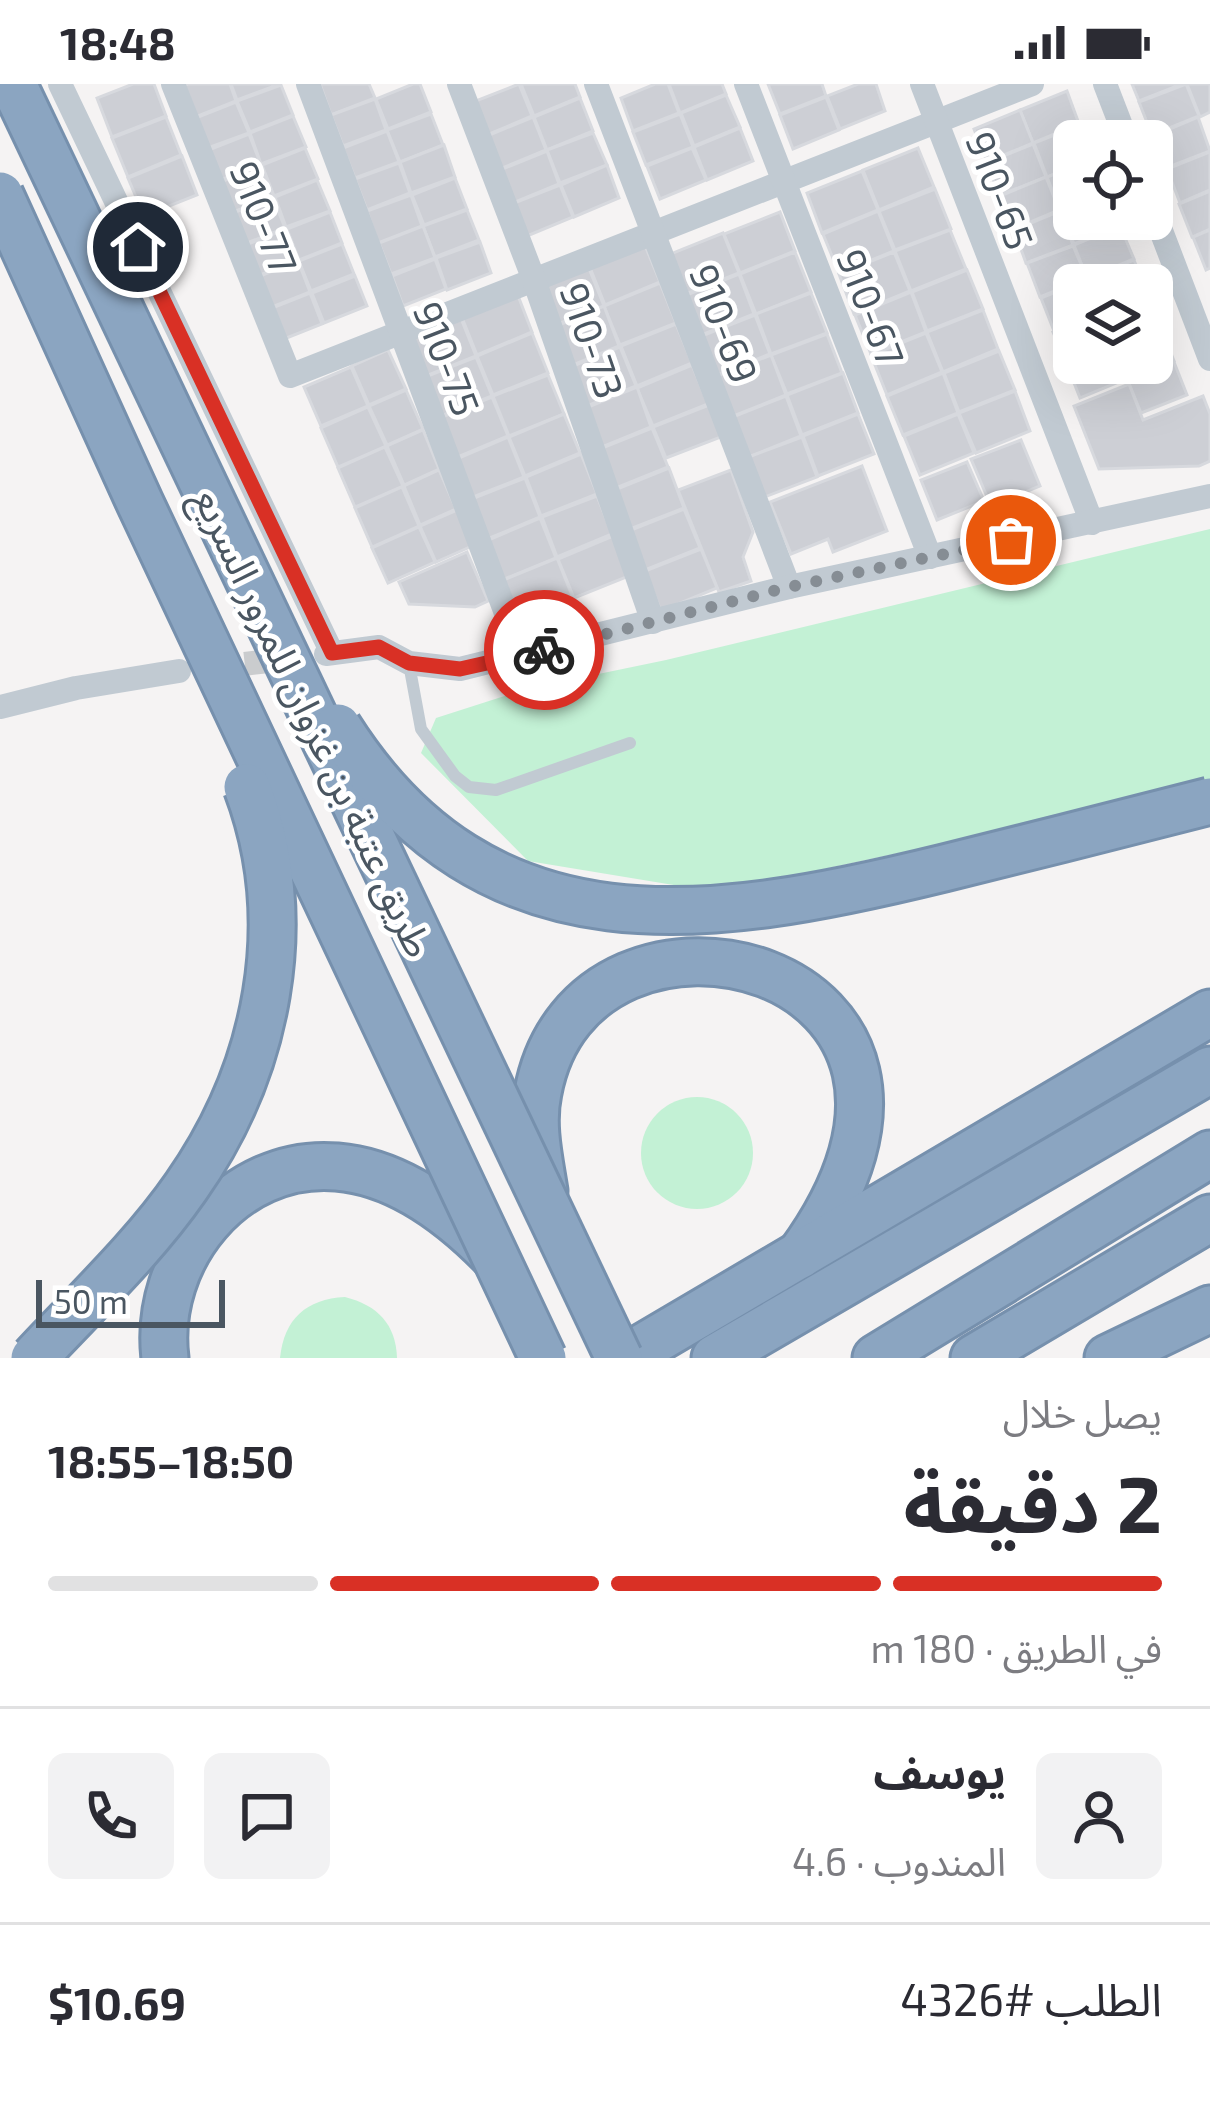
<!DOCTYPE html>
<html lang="ar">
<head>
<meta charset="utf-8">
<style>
  body { margin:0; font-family:"Exo 2","Noto Sans Arabic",sans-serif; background:#f2f2f3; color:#2b2b33; direction:rtl; height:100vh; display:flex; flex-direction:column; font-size:45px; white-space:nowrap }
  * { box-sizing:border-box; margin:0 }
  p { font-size:39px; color:#7c7c81 }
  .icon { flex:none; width:66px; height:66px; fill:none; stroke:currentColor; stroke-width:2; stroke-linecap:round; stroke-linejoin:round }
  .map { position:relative; height:1274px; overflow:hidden; direction:ltr }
  .panel { display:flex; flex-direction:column; background:#fff; flex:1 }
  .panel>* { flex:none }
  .controls { position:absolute; left:1053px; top:36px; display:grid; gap:24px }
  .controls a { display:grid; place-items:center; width:120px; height:120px; border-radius:18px; background:#fff; box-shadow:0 12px 48px #0002; font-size:60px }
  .scale { position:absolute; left:36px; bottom:30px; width:189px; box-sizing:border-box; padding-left:12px; border:6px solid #4a5661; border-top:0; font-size:33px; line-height:42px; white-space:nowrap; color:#4a5661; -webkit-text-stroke:9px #fff; paint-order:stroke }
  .pin { position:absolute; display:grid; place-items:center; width:102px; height:102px; color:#fff; margin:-51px; border:6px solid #fff; border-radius:50%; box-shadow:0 3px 12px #0007 }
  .courier { position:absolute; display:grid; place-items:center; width:120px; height:120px; margin:-60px; border:9px solid #d93025; border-radius:50%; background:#fff; color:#222; box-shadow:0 3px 15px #0007 }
  .overview em { font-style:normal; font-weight:700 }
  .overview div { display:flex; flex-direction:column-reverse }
  .overview { display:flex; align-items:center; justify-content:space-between; height:204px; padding:0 48px }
  h1 { font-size:78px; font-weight:700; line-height:90px }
  .bar { display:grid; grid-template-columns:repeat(4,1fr); gap:18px 12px; align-content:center; height:144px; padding:0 48px }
  .bar i { height:15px; border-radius:9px; background:#e1e1e2 }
  .bar .active { background:#d93025 }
  .bar p { grid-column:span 4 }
  .line { display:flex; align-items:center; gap:30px; padding:0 48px; border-top:3px solid #e1e1e2 }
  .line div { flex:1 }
  .round { display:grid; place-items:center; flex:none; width:126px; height:126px; border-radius:18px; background:#f2f2f3 }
  .status { display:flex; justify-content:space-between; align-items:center; height:84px; padding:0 60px; background:#fff; direction:ltr }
  .status svg { height:33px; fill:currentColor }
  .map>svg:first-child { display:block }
  .green { fill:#c3f1d5 }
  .building { fill:#cdcfd5; stroke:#d7d9de; stroke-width:3 }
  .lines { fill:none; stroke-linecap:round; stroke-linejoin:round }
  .street-tunnel { stroke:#caccce; stroke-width:24; stroke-dasharray:24 12; stroke-linecap:butt }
  .highway-casing { stroke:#7690ad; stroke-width:51 }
  .lane { stroke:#c1cad2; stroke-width:12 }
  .street { stroke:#c1cad2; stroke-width:24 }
  .highway { stroke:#8ba5c1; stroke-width:45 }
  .highway-bridge-casing { stroke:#7690ad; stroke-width:51; stroke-linecap:butt }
  .highway-bridge { stroke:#8ba5c1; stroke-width:45 }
  .done { stroke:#868d94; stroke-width:12; stroke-dasharray:0 21.6 }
  .route { stroke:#d93025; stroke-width:15 }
  .labels { text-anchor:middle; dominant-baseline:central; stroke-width:10; stroke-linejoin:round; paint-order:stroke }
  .street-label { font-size:39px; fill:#4a5661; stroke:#fff }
</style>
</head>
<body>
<div class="status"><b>18:48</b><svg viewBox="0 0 49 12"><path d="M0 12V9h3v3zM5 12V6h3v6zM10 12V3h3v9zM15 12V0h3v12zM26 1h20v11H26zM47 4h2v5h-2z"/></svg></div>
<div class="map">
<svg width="1210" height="1274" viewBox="0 0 1210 1274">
  <rect width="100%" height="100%" fill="#f5f3f3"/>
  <g class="green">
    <polygon points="1210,445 1210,697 1171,711 716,808 528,777 421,669 436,634 526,605 666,576"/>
    <circle cx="697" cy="1069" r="56"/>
    <path d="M345,1213C377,1221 396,1240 397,1274H280C284,1235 306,1215 345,1213Z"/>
  </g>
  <g class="building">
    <polygon points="133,0 154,0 166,32 112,53 97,14"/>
    <polygon points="188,0 230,0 236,17 193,34 180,3"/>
    <polygon points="231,0 280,0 237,16"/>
    <polygon points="320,0 369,0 375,14 331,31"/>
    <polygon points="413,0 420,0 431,28 388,45 376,15"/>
    <polygon points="519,0 532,32 487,51 473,18"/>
    <polygon points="521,0 575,0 580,13 534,32"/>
    <polygon points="655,0 668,0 679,29 633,47 621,14"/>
    <polygon points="669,0 722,0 726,10 680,29"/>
    <polygon points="768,0 822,0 826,12 780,30"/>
    <polygon points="858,0 876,0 885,27 840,45 827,12"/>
    <polygon points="1132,0 1182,0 1139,17"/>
    <polygon points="1186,0 1199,32 1152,51 1139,18"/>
    <polygon points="1187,0 1210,0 1210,28 1200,33"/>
    <polygon points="281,1 293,31 250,48 237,17"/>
    <polygon points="1067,7 1079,40 1033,59 1020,26"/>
    <polygon points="726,11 740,43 694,62 681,29"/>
    <polygon points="826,13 839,46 793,65 780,31"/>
    <polygon points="580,14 593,47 547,66 534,33"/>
    <polygon points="375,15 386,46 343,62 331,31"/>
    <polygon points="236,18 249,49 205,65 193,35"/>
    <polygon points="1020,26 1033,59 987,78 974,45"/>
    <polygon points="431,30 443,61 400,78 387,46"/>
    <polygon points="680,30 693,63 646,81 633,48"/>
    <polygon points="293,32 306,63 261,80 250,49"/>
    <polygon points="166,33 181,71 128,93 112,54"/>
    <polygon points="533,33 546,66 500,85 487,52"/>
    <polygon points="1198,33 1210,67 1166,84 1153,52"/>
    <polygon points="1080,41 1086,57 1074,57 1074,81 1047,93 1034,59"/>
    <polygon points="740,44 753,77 707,96 694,63"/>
    <polygon points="387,47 399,78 355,94 343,64"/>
    <polygon points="593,49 607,81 560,99 547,66"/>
    <polygon points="249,50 261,81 217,97 206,67"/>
    <polygon points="1033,60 1046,93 1000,111 986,79"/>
    <polygon points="444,61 455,93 411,109 400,78"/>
    <polygon points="305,64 318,95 274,112 262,81"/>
    <polygon points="692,64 706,96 660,115 647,82"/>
    <polygon points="918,64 934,103 879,126 863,86"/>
    <polygon points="547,67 559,100 513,119 500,86"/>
    <polygon points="1210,68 1210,106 1180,119 1167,85"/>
    <polygon points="182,72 197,111 144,132 128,94"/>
    <polygon points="399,79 410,109 367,126 355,95"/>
    <polygon points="607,81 619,114 574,133 561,101"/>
    <polygon points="261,82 274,113 230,129 218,99"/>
    <polygon points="1074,83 1074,121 1060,126 1047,93"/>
    <polygon points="862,87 878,126 822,149 807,109"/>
    <polygon points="1046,93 1059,126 1014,145 1000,112"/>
    <polygon points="455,94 467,125 424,141 412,111"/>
    <polygon points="317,96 330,127 286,143 275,113"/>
    <polygon points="560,101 573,133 527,152 514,119"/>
    <polygon points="935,105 951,145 895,166 879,127"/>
    <polygon points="1210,107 1210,145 1192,153 1179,120"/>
    <polygon points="411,111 422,142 378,159 367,127"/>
    <polygon points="273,114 285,144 242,161 230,130"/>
    <polygon points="1074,122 1074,135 1117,135 1120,142 1074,160 1061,127"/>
    <polygon points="467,126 479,156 435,173 423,142"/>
    <polygon points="878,127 894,167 839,189 823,150"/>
    <polygon points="1060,127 1073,161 1026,179 1014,146"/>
    <polygon points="330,128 342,159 299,176 287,145"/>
    <polygon points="780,128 795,167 740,189 724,150"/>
    <polygon points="423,142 435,174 391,190 379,159"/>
    <polygon points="1120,142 1134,175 1087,194 1074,161"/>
    <polygon points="286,145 298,176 255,193 243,162"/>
    <polygon points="950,146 966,185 911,207 895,167"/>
    <polygon points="1210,146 1210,184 1206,186 1193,153"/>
    <polygon points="723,149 739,189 683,211 668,171"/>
    <polygon points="480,158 491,189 447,206 436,174"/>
    <polygon points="644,159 660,198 605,221 589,181"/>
    <polygon points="342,160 354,190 311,207 299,177"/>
    <polygon points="1073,162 1087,194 1040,213 1027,179"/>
    <polygon points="795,168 811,208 756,230 740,190"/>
    <polygon points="894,168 910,207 854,230 839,190"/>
    <polygon points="435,175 446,205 403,222 392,192"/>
    <polygon points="1134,176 1144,201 1090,201 1087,195"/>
    <polygon points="298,177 310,208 267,225 255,194"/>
    <polygon points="588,182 604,222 558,240 545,202"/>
    <polygon points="967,186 983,225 927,247 912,208"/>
    <polygon points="739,190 754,230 699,252 684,212"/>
    <polygon points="355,192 367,222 324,239 312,209"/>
    <polygon points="1087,195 1089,201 1074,201 1074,238 1054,247 1041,214"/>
    <polygon points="660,199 676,239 620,261 604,222"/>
    <polygon points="911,208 926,248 871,270 855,231"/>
    <polygon points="310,209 322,240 279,257 267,226"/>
    <polygon points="517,209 532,248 477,271 461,231"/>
    <polygon points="811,209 827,249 771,270 756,230"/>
    <polygon points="604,222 619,262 573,281 559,241"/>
    <polygon points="983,226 998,265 943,288 927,248"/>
    <polygon points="755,231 770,270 715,292 699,253"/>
    <polygon points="460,232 476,272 421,294 405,255"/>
    <polygon points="676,240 692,279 637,302 621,262"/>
    <polygon points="1074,240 1074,277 1067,280 1053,248"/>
    <polygon points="1161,244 1174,277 1127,295 1121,279 1152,279 1152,247"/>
    <polygon points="532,249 548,289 493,311 477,272"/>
    <polygon points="926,249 942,288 887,311 871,271"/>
    <polygon points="827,250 842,289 787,310 771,271"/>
    <polygon points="620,263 636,302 587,322 573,282"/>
    <polygon points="388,266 406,305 369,321 352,282"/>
    <polygon points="999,267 1015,306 959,328 944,289"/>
    <polygon points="771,271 786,311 731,333 715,293"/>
    <polygon points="476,273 492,312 436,334 420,295"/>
    <polygon points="1074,278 1120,279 1126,295 1080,314 1067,281"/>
    <polygon points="1174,278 1187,311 1141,329 1128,297"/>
    <polygon points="692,281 708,320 653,342 637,304"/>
    <polygon points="351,283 368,322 321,342 304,303"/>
    <polygon points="843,289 858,329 802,351 787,311"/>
    <polygon points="943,289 958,329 903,351 887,312"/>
    <polygon points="548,291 564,330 509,352 493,312"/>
    <polygon points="1129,300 1143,336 1203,312 1210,330 1210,377 1199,382 1099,385 1074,322"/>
    <polygon points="637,303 651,343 602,363 588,323"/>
    <polygon points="406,306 423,345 387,361 369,322"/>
    <polygon points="1015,307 1030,347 976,369 959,329"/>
    <polygon points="786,312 801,352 746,374 730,334"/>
    <polygon points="492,313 508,352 453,375 437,335"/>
    <polygon points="709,321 721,353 666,374 653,343"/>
    <polygon points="368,323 386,362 338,383 321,344"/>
    <polygon points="564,330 580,369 525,392 509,353"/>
    <polygon points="858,330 874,370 818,392 803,352"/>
    <polygon points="958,330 974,369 920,391 904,352"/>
    <polygon points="652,344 668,383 616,404 602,364"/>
    <polygon points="423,346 439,385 404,401 387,362"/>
    <polygon points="508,353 524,393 468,415 454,376"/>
    <polygon points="802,353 817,393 762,414 746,374"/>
    <polygon points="1021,356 1040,402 991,422 971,375"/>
    <polygon points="385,363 403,402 355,423 338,384"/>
    <polygon points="581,370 597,410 541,432 526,393"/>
    <polygon points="967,378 984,417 937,436 921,396"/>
    <polygon points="862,382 887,447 833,468 828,455 791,470 770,418"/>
    <polygon points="669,384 684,424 630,445 617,405"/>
    <polygon points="439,386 456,425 420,441 404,402"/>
    <polygon points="731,386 753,448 743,473 751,497 719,508 678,406"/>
    <polygon points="525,394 540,433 485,456 469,416"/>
    <polygon points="402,403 419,442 372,463 355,424"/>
    <polygon points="597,412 612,450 557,473 542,433"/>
    <polygon points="684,425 700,464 645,486 631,446"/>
    <polygon points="457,426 472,462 436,478 420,442"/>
    <polygon points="540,434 556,474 502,496 486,457"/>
    <polygon points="419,443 435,478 388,499 372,464"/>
    <polygon points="613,452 629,492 574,514 558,475"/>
    <polygon points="701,465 717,504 661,527 645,487"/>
    <polygon points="467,468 488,517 475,523 409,520 399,498"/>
    <polygon points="557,474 573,514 517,536 501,497"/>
  </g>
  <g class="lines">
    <polyline class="street-tunnel" points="209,584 294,574"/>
    <g class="highway-casing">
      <g id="highway">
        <path d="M544,1107C539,1075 531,1041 538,1008C582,771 1015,876 800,1171"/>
        <polyline points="640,1265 1210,929"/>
        <path d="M165,1274C153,1175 233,1074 337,1083C399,1088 453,1130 494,1172"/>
        <polyline points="715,1274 1210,986"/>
        <polyline points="876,1274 1210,1070"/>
        <polyline points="974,1274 1210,1134"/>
        <polyline points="1108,1274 1210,1225"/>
      </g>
    </g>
    <polyline class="lane" points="409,580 421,645 455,692 469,703 496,706 630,659"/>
    <g class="street">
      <polyline points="60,0 332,569"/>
      <polyline points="173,0 290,292 1032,0"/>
      <polyline points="308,0 522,572"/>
      <polyline points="459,0 534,196 653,538"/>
      <polyline points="596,0 789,503"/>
      <polyline points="746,0 930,473"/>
      <polyline points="922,0 1092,439"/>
      <polyline points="1105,0 1127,57"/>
      <polyline points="1152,123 1210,275"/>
      <polyline points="326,570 379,563 409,579 460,585 789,503 1210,412"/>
      <polyline points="0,623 76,604 179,587"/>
    </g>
    <use href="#highway" class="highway"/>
    <g class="highway-bridge-casing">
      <g id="highway-bridge">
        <polyline points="13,0 619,1274"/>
        <polyline points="0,111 140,419 543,1274"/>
        <path d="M338,643C487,878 711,841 944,784C1033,762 1121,740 1210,717"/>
        <path d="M34,1274C85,1219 143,1165 186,1103C268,986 298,838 247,703"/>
      </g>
    </g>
    <use href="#highway-bridge" class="highway-bridge"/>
  </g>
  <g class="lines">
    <polyline class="done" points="544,566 789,503 1011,456"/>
    <polyline class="route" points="138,163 332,569 379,563 409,579 460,585 544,566"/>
  </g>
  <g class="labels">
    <g class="street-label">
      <text transform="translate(1001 106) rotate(69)">910-65</text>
      <text transform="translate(265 133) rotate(68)">910-77</text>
      <text transform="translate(872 223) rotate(69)">910-67</text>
      <text transform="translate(725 239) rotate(69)">910-69</text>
      <text transform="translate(593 256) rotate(71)">910-73</text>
      <text transform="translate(448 274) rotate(69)">910-75</text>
      <text transform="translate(315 638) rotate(65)">طريق عتبة بن غزوان للمرور السريع</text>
    </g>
  </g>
</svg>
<div class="controls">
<a><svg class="icon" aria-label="locate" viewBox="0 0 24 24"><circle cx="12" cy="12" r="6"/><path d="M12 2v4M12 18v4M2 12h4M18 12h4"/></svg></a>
<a><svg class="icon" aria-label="layers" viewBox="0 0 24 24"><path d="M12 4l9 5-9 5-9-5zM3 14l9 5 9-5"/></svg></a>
</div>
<div class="scale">50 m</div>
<div class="pin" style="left:1011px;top:456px;background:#ea580c"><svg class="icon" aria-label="bag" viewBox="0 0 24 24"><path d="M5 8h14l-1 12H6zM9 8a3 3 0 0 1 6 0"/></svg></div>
<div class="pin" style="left:138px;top:163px;background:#1f2937"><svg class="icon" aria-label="home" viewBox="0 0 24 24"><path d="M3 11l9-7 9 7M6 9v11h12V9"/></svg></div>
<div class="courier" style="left:544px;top:566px"><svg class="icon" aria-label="bike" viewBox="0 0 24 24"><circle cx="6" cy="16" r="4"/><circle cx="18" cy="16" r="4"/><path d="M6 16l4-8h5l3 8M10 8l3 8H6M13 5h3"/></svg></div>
</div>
<section class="panel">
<div class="overview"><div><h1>2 دقيقة</h1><p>يصل خلال</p></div><em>18:50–18:55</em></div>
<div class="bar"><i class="active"></i><i class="active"></i><i class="active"></i><i></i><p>في الطريق · 180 m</p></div>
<div class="line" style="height:216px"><a class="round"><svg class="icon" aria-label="person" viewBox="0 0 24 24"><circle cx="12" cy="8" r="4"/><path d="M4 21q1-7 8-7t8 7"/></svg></a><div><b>يوسف</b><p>المندوب · 4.6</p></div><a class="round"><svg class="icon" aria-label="chat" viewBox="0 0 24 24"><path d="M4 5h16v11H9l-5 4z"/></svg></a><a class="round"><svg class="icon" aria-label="phone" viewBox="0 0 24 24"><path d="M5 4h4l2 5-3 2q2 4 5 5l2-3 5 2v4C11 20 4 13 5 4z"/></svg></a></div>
<div class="line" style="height:156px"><div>الطلب #4326</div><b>$10.69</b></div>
</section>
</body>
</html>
